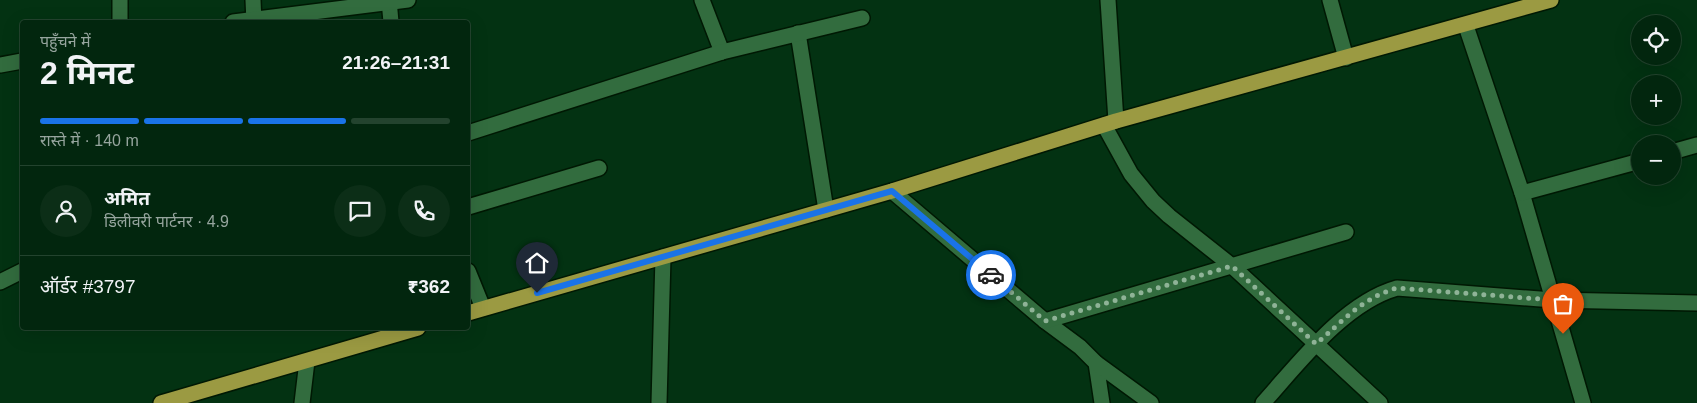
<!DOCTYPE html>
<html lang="hi">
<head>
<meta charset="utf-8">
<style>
  body { margin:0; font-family:Helvetica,"Noto Sans Devanagari",sans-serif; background:#0c2e17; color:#f1f3f6; height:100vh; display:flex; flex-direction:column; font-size:19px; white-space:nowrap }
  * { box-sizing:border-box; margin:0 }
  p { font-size:16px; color:#96a59e }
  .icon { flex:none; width:28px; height:28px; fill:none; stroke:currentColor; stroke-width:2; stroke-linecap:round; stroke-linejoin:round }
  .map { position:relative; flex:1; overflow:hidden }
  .panel { position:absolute; left:20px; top:20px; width:450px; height:310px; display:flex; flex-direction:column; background:#02260e; border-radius:5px; box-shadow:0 5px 20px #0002,0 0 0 1px #23432e }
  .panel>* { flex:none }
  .buttons { position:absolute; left:1631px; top:15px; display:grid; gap:10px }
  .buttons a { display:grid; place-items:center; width:50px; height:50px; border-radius:50%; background:#02260e; box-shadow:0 5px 20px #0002,0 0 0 1px #23432e; font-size:25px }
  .pin { position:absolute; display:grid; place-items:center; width:42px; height:42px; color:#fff; margin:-51px -21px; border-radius:50% 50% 50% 0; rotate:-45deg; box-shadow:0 0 5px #0007 }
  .pin .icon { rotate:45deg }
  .courier { position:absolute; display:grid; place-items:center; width:50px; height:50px; margin:-25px; border:4px solid #1a73e8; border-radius:50%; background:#fff; color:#222; box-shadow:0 1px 6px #0007 }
  .summary em { font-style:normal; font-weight:700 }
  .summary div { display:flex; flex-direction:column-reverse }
  .summary { display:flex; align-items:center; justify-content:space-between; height:85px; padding:0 20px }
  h1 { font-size:32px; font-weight:700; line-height:38px }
  .bar { display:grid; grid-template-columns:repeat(4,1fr); gap:8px 5px; align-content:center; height:60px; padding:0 20px }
  .bar i { height:6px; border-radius:4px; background:#23432e }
  .bar .active { background:#1a73e8 }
  .bar p { grid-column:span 4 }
  .line { display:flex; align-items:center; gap:12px; padding:0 20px; border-top:1px solid #23432e }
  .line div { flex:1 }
  .round { display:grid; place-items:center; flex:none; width:52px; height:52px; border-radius:26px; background:#0c2e17 }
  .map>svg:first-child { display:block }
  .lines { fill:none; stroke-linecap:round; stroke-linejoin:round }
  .minor-casing { stroke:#001803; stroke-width:18 }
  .major-casing { stroke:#001803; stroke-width:18 }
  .minor { stroke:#326c3e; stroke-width:15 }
  .major { stroke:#9b9a42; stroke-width:15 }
  .done { stroke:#8fb397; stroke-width:5; stroke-dasharray:0 9 }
  .route { stroke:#1a73e8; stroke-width:6 }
</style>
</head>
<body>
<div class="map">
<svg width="1697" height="403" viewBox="0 0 1697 403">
  <rect width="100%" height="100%" fill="#033212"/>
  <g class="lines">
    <g class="minor-casing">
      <g id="minor">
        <polyline points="120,0 120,22"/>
        <polyline points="253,0 254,22"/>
        <polyline points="389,0 391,22"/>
        <polyline points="702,0 722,52"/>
        <polyline points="1108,0 1116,121"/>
        <polyline points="1330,0 1346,58"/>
        <polyline points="233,22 408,0"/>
        <polyline points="1466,26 1522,193 1583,403"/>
        <polyline points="798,33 826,210"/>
        <polyline points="0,65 22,61"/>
        <polyline points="1104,125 1131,174 1153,201 1169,216 1232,266 1380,403"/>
        <polyline points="468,133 722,52 862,18"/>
        <polyline points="1672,152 1697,145"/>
        <polyline points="892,191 1045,321 1080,347 1096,363 1102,403"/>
        <polyline points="1522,193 1640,161"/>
        <polyline points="468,207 599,168"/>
        <polyline points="468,271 483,308"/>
        <polyline points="0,282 22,271"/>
        <polyline points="1045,321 1346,232"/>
        <polyline points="1096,363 1151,403"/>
        <polyline points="302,403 307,361"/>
        <polyline points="659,403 663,257"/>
        <path d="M1263,403C1299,363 1344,303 1397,288L1553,300L1697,303"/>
      </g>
    </g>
    <g class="major-casing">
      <g id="major">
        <polyline points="468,313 892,191 1116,121 1551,0"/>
        <polyline points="161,403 418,328"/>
      </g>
    </g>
    <use href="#minor" class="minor"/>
    <use href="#major" class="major"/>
  </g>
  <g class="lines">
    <path class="done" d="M991,275L1045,321L1232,266L1316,344C1343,321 1362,298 1397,288L1553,300L1563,334"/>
    <polyline class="route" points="537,293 892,191 991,275"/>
  </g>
</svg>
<div class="buttons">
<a><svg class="icon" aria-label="locate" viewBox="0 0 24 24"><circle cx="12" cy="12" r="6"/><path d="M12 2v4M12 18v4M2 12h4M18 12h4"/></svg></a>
<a>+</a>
<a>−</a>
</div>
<div class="pin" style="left:1563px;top:334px;background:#ea580c"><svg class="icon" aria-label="bag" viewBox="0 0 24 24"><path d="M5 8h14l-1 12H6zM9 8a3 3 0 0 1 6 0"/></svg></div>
<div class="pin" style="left:537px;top:293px;background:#1f2937"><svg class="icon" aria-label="home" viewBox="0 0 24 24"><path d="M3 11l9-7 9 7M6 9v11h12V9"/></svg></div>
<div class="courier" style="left:991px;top:275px"><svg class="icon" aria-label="car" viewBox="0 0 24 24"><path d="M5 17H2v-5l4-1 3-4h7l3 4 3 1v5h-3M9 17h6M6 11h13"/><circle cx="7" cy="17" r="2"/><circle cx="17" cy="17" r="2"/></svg></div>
<section class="panel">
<div class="summary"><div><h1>2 मिनट</h1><p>पहुँचने में</p></div><em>21:26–21:31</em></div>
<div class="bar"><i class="active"></i><i class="active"></i><i class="active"></i><i></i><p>रास्ते में · 140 m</p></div>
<div class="line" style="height:90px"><a class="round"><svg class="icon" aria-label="person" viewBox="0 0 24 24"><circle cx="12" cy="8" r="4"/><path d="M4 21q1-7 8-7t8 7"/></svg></a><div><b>अमित</b><p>डिलीवरी पार्टनर · 4.9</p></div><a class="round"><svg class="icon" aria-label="chat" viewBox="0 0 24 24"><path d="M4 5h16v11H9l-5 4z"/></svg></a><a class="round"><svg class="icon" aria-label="phone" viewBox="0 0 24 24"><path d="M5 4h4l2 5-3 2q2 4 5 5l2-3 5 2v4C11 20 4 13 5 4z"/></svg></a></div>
<div class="line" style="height:65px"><div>ऑर्डर #3797</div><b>₹362</b></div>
</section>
</div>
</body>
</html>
